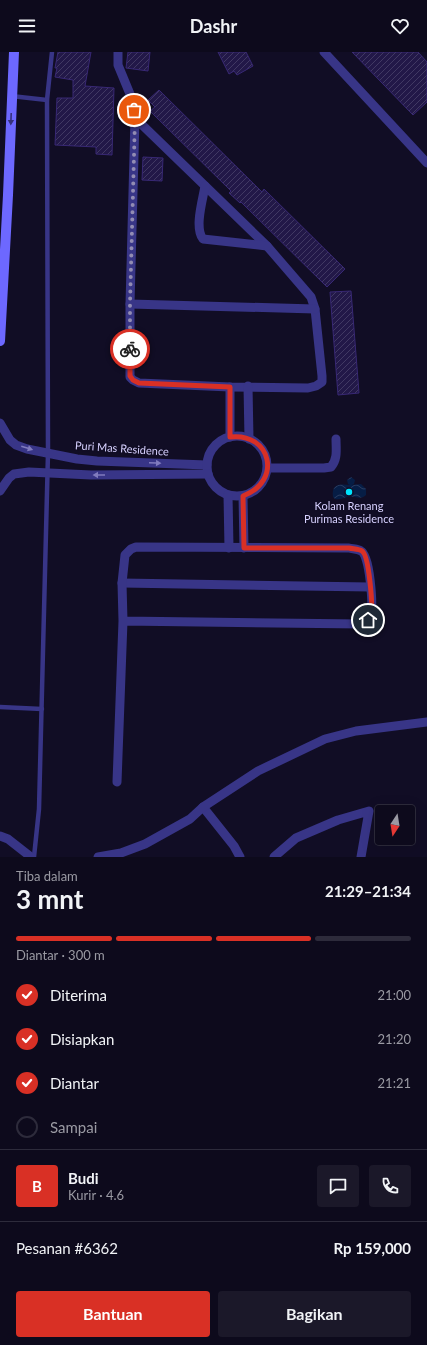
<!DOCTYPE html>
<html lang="id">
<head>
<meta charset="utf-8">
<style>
  body { margin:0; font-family:Lato,sans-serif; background:#1b1829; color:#f1f3f6; height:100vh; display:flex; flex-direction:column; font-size:15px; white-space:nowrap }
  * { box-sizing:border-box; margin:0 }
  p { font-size:13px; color:#9a9aa3 }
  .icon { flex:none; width:22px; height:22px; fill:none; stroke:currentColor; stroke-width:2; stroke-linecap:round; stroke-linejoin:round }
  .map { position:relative; height:805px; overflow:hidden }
  .drawer { display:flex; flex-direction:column; background:#0d0a1c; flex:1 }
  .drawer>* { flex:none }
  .needle { width:26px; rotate:192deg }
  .controls { position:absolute; left:375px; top:753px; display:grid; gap:8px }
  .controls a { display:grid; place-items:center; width:40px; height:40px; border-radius:4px; background:#0d0a1c; box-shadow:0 4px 16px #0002,0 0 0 1px #2d2b3b; font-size:20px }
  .pin { position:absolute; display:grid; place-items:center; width:34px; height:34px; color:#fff; margin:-17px; border:2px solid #fff; border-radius:50%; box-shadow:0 1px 4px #0007 }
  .courier { position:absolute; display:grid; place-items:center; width:40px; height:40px; margin:-20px; border:3px solid #d93025; border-radius:50%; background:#fff; color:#222; box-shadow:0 1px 5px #0007 }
  .summary em { font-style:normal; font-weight:700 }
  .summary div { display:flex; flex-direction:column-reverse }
  .summary { display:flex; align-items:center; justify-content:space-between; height:68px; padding:0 16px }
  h1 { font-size:26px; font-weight:700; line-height:30px }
  .bar { display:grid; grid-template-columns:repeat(4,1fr); gap:6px 4px; align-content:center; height:48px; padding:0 16px }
  .bar i { height:5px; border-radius:3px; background:#2d2b3b }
  .bar .on { background:#d93025 }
  .bar p { grid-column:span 4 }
  .line { display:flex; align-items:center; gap:10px; padding:0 16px; border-top:1px solid #2d2b3b }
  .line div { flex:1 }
  .round { display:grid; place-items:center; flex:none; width:42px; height:42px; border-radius:4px; background:#1b1829 }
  ol { padding:0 16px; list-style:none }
  li { display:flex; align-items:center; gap:12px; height:44px }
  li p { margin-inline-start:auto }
  li .icon { padding:4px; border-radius:50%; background:#d93025; color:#fff; stroke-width:4 }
  li:last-child { color:#9a9aa3 }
  li i { width:22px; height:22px; border:2px solid #2d2b3b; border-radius:50% }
  .cta { display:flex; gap:8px; margin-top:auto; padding:8px 16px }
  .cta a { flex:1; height:46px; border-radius:4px; background:#d93025; color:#fff; font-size:16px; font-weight:700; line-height:46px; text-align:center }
  .cta a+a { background:#1b1829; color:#f1f3f6 }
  header { display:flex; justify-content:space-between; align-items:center; height:52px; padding:0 16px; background:#0d0a1c; font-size:18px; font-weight:700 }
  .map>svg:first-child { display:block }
  .water { fill:url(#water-waves) }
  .building { fill:url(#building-hatch); stroke:#382875 }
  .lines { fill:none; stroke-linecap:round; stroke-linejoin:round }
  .service { stroke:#383587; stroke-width:4.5 }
  .minor { stroke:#383587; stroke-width:9 }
  .secondary { stroke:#6d68ff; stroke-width:10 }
  .oneway { fill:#36317c }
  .oneway2 { fill:#807bbd }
  .done { stroke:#928cb3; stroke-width:4; stroke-dasharray:0 7.2 }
  .route { stroke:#d93025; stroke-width:5 }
  .poi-dot { fill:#00e2fc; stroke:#110d25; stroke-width:1.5 }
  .labels { text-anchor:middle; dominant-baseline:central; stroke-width:3; stroke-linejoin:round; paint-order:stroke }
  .street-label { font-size:11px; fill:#d7d1ff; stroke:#110d25 }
  .poi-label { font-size:11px; fill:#d7d1ff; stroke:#110d25 }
</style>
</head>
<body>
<header><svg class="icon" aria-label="menu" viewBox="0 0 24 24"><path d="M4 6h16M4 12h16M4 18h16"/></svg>Dashr<svg class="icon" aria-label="heart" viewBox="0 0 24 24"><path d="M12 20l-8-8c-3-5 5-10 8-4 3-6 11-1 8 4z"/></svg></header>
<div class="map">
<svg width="427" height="805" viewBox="0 0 427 805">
  <defs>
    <pattern id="water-waves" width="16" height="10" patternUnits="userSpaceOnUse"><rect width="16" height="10" fill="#061d45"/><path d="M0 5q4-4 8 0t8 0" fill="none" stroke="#2a3d61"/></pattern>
    <pattern id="building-hatch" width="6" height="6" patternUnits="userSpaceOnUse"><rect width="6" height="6" fill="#221848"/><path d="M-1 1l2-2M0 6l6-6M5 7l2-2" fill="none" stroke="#413963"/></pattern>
  </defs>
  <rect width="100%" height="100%" fill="#110d25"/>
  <path class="water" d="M351,425L355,428L354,432L352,433L361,432L366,437V443C360,449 354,443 347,445C342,446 340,448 335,447L333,445C331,431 341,432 350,433L348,432L347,428Z"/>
  <g class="building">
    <polygon points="58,0 91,0 85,34 114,36 112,103 96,102 96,95 55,93 57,46 73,46 73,28 55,25 57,16 55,16"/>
    <polygon points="128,0 150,0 148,19 126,16"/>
    <polygon points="218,0 246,0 253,14 237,23 234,19 229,22"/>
    <polygon points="352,0 418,0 427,10 427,50 413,63"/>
    <polygon points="159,38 262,140 264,137 345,217 327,235 241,150 240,151 229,141 231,139 150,59 155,55 148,48"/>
    <polygon points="143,105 163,106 162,129 142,128"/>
    <polygon points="351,239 359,341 338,343 330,240"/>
  </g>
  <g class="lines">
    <g class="service">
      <polyline points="11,44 47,48"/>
      <polyline points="0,655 42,657"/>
      <polyline points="34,805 39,757 48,401 47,48 52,0"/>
    </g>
    <g class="minor">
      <polyline points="118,0 118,13 130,42 135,66 130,252 130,325 133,328 139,331 230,335 308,336 316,334 322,330 322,324 315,257 311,245 267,194 135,66"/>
      <polyline points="324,0 427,111"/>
      <path d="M205,134C203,147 194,176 203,187L267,194"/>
      <polyline points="130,252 315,257"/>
      <polyline points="248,334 249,387"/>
      <polyline points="230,335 230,385"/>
      <polyline points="0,371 10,388 16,393 27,397 77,407 97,409 207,413"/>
      <circle cx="237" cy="414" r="30"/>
      <path d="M268,416H324L331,415C338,407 336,397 336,387"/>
      <polyline points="0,439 9,426 14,422 29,420 91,423 208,422"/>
      <polyline points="228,443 229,496"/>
      <polyline points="243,444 244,496"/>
      <polyline points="122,531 370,535"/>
      <path d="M117,730L123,569L122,531L125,503L131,497L136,495L349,496C353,497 358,497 361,499C370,503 373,552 371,562C370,568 366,570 361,572L123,569"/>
      <polyline points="203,755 234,794 240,805"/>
      <polyline points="0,784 8,787 31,805"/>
      <polyline points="98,805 121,801 145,792 190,767 203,755 258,719 325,687 356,679 427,670"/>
      <polyline points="274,805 296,786 338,768 369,759 361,805"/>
    </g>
    <polyline class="secondary" points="0,289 8,143 14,0"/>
  </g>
  <defs><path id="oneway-solid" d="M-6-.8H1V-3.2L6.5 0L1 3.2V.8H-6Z"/></defs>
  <use class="oneway" href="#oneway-solid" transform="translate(11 67) rotate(92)"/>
  <g class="oneway2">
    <use href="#oneway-solid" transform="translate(27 396) rotate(17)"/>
    <use href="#oneway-solid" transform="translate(155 411) rotate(2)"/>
    <use href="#oneway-solid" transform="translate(99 423) rotate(180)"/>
  </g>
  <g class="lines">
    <polyline class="done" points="130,297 130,252 135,66 134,58"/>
    <path class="route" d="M130,297V324L133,328L139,331L230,335V385C271,380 283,429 243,444L244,496H349C353,497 359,497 362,499C369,503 373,554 371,563C371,565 369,567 368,568"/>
  </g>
  <circle class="poi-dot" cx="349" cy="440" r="4"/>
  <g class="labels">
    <g class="street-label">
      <text transform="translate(122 396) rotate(4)">Puri Mas Residence</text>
    </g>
    <g class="poi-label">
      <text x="349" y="453">Kolam Renang<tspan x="349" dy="13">Purimas Residence</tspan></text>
    </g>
  </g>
</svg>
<div class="controls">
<a><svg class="needle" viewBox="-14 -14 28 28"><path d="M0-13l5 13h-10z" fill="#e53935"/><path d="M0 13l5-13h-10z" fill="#9a9aa3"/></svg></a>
</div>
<div class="pin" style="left:134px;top:58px;background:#ea580c"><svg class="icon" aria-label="bag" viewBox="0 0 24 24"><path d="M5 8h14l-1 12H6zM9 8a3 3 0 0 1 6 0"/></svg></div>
<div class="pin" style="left:368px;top:568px;background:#1f2937"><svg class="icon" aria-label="home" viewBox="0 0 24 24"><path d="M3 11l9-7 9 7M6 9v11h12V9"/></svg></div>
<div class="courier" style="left:130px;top:297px"><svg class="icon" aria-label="bike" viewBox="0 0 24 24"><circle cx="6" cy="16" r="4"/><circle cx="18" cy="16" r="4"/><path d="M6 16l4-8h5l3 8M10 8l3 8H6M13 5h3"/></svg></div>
</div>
<section class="drawer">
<div class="summary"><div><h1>3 mnt</h1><p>Tiba dalam</p></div><em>21:29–21:34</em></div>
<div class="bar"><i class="on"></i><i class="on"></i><i class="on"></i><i></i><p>Diantar · 300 m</p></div>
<ol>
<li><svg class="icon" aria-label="check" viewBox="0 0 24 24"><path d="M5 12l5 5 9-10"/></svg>Diterima<p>21:00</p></li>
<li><svg class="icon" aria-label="check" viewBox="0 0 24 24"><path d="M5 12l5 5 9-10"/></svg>Disiapkan<p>21:20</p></li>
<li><svg class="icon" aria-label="check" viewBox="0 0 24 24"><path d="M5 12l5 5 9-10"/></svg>Diantar<p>21:21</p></li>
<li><i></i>Sampai</li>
</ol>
<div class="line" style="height:72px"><b class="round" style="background:#d93025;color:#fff">B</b><div><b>Budi</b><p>Kurir · 4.6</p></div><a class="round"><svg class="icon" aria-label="chat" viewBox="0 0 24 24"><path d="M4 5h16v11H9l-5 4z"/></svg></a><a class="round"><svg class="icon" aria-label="phone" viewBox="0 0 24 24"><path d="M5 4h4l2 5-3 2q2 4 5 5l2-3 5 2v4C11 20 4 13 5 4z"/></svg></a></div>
<div class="line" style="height:52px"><div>Pesanan #6362</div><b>Rp 159,000</b></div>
<div class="cta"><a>Bantuan</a><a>Bagikan</a></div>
</section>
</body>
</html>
